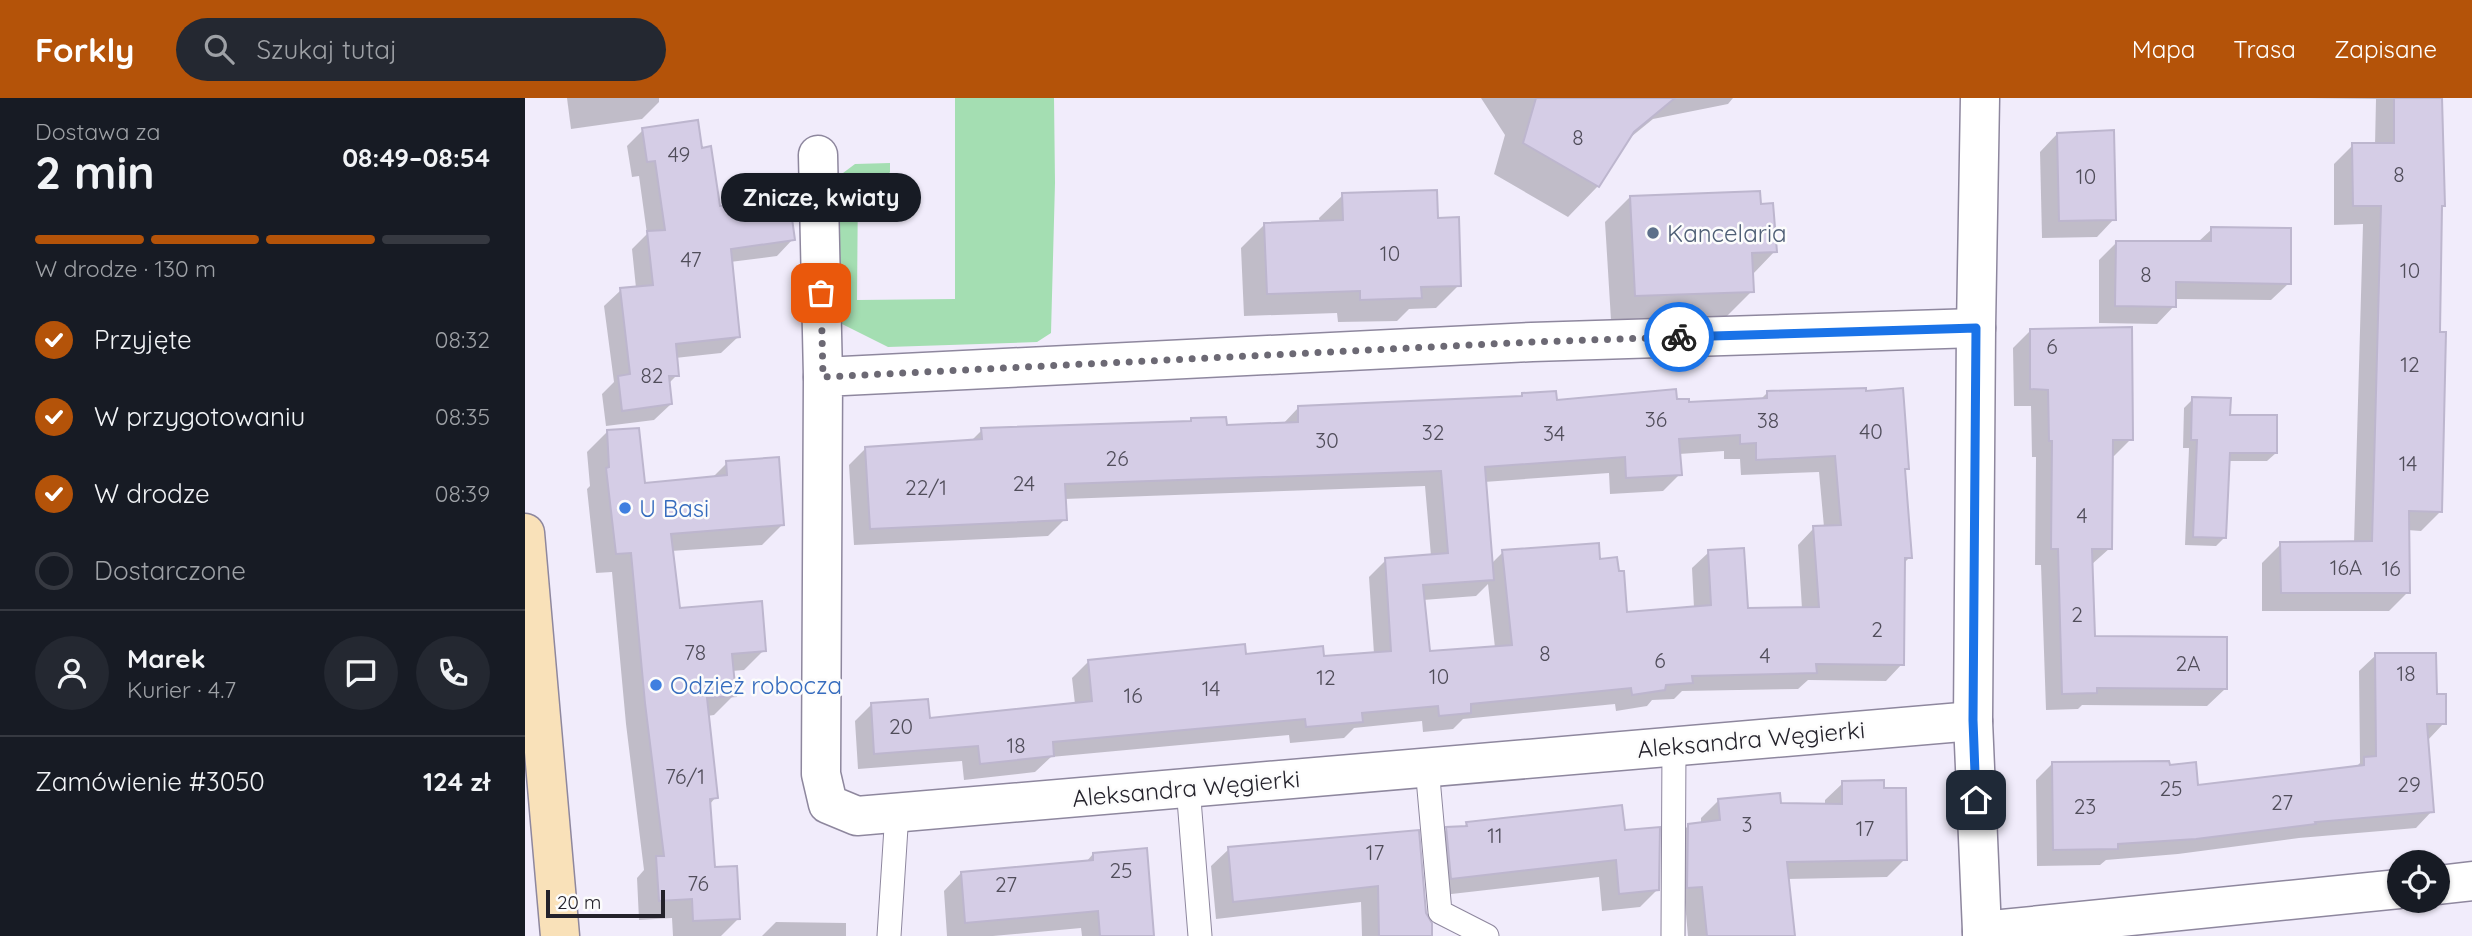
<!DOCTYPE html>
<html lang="pl">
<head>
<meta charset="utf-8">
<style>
  body { margin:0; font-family:Quicksand,sans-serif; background:#242831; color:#f1f3f6; height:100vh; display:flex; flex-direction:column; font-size:26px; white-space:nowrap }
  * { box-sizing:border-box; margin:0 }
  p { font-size:23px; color:#9ea1a6 }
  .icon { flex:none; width:38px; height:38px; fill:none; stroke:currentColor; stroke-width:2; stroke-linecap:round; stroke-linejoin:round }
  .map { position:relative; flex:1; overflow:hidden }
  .sheet { display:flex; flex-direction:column; background:#171b24; width:525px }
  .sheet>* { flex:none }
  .controls { position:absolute; left:1862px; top:752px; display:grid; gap:14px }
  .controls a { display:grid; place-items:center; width:63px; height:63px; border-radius:50%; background:#171b24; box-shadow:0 2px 5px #0004; font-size:35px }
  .scale { position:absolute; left:21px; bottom:18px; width:119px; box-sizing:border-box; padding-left:7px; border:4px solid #24222b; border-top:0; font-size:19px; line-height:24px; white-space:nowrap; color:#24222b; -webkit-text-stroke:5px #fcfcfc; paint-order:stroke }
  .pin { position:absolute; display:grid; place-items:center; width:60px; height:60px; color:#fff; margin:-30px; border-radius:14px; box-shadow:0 4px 10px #0006 }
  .courier { position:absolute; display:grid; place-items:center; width:70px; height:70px; margin:-35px; border:5px solid #1a73e8; border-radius:50%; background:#fff; color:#222; box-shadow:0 2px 9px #0007 }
  .bubble { position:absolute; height:49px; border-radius:24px; background:#171b24; box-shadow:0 2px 5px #0004; font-size:23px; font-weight:800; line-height:49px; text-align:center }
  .summary em { font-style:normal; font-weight:800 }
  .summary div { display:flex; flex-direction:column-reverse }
  .summary { display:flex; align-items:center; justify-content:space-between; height:119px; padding:0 35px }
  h1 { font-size:46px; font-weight:800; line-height:52px }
  .bar { display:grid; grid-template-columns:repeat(4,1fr); gap:10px 7px; align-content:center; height:84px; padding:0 35px }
  .bar i { height:9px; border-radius:5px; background:#363941 }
  .bar .on { background:#b45309 }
  .bar p { grid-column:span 4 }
  .line { display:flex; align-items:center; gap:18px; padding:0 35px; border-top:2px solid #363941 }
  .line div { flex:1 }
  .round { display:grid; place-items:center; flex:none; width:74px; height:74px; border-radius:37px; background:#242831 }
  ol { padding:0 35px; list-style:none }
  li { display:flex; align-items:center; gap:21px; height:77px }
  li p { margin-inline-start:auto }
  li .icon { padding:7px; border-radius:50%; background:#b45309; color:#fff; stroke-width:4 }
  li:last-child { color:#9ea1a6 }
  li i { width:38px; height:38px; border:4px solid #363941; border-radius:50% }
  header { display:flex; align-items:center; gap:42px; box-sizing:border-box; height:98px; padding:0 35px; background:#b45309; color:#fff }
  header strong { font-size:33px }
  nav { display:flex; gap:38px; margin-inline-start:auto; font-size:24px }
  .search { width:490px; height:63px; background:#242831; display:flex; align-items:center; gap:18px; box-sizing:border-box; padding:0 24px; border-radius:38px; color:#9ea1a6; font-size:26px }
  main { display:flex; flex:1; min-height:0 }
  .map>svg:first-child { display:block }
  .green { fill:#a4deb2 }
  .shadow { fill:#0003; fill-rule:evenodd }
  .building { fill:#d5cde6; stroke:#bdb6ce; stroke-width:2; fill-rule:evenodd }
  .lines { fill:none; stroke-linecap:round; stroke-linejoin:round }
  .lane-casing { stroke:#8e879e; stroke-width:25 }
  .street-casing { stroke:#8e879e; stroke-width:41 }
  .secondary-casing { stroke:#8e879e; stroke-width:41 }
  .lane { stroke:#fff; stroke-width:23 }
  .street { stroke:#fff; stroke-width:38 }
  .secondary { stroke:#f9e1b9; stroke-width:38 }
  .done { stroke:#6c6974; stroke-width:7; stroke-dasharray:0 12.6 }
  .route { stroke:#1a73e8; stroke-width:9 }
  .service-dot { fill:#5c6f8a; stroke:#fcfcfc; stroke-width:2.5 }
  .shop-dot { fill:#3f7fe0; stroke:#fcfcfc; stroke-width:2.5 }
  .labels { text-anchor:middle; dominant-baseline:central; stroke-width:5; stroke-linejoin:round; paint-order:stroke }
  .number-label { font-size:21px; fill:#504d5a }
  .service-label { font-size:24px; fill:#4e5e75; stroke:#fcfcfc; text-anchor:start }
  .shop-label { font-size:24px; fill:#366cbe; stroke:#fcfcfc; text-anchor:start }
  .street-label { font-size:24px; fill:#24222b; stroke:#fcfcfc }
</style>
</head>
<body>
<header>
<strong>Forkly</strong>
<div class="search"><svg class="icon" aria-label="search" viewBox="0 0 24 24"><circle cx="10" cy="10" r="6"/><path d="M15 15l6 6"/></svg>Szukaj tutaj</div>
<nav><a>Mapa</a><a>Trasa</a><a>Zapisane</a></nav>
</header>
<main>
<section class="sheet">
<div class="summary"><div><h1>2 min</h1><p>Dostawa za</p></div><em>08:49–08:54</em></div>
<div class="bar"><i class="on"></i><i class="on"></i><i class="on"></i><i></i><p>W drodze · 130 m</p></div>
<ol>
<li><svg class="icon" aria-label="check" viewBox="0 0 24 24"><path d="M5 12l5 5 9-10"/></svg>Przyjęte<p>08:32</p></li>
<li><svg class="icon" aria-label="check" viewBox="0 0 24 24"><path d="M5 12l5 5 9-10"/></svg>W przygotowaniu<p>08:35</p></li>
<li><svg class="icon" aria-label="check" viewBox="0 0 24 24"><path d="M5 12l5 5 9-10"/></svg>W drodze<p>08:39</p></li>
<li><i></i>Dostarczone</li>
</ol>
<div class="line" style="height:126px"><a class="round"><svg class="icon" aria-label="person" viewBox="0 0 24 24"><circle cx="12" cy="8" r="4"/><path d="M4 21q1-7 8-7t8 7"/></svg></a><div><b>Marek</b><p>Kurier · 4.7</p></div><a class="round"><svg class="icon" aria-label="chat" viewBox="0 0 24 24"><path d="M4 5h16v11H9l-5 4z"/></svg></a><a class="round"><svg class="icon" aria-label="phone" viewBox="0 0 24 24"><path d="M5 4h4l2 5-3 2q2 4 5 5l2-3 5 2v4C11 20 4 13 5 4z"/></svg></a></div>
<div class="line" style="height:91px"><div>Zamówienie #3050</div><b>124 zł</b></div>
</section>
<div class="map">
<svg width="1947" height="838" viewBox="0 0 1947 838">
  <rect width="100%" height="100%" fill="#f1ecfb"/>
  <polygon class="green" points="430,0 529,0 530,85 526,235 512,244 363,249 315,225 314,78 330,66 365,65 365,74 361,80 333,83 332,202 430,201"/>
  <g class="shadow">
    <polygon points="42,0 134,0 134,4 117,21 46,31"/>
    <polygon points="956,0 1208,0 1203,6 1128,21 1101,43 1073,88 1043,119 969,76 980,37"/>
    <polygon points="1780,0 1916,0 1919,107 1915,110 1915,414 1896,433 1882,432 1883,494 1864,513 1737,513 1737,465 1756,446 1829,445 1838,126 1809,127 1809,66 1828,47 1850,47 1851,1"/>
    <polygon points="118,32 176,51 194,110 268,141 252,158 205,164 213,239 196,255 150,260 152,277 143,286 146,306 129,322 81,328 77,296 89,284 79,208 96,192 111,190 107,151 122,136 114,78 107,79 102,48"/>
    <polygon points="1532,36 1589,121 1572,139 1517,140 1515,54"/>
    <polygon points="818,97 911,122 934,187 911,210 884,211 872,223 813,224 812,215 719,218 716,150 740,126 795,125 794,120"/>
    <polygon points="1105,99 1235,108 1250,153 1227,177 1227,193 1202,218 1086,222 1080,124"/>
    <polygon points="1687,131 1764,185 1746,202 1649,201 1649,208 1632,226 1574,225 1574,162 1592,144 1673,144"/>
    <polygon points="1505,233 1606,341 1589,358 1586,358 1585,450 1566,467 1569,540 1700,591 1682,608 1557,607 1553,611 1521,612 1516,467 1510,467 1511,359 1507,359 1506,308 1489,308 1488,250"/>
    <path d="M1243,294L1382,370L1378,374L1385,459L1378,466L1377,566L1361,583L1283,582L1273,591L1157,593L1149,601L1127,602L1122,608L1091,613L1090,606L938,621L928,631L898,634L897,623L829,630L819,640L765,645L764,637L526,659L510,674L439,682L437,663L333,671L330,623L346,607L403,622L550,606L547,580L564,563L719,558L798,560L849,556L844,479L861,462L906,458L900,388L539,401L540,421L523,438L329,447L324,367L341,350L445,344L457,332L663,325L666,322L700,329L757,327L773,310L994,300L997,296L1030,304L1150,303L1162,306L1235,302ZM1199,353V361H1215L1216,377L1294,374L1299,429L1289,430L1273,447L1277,511H1221L1184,454L1167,470L1169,510L1101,516L1074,462L978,454L966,466L959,384L1084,375L1085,396L1138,393L1155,376L1154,356ZM963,486L970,550L903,555L898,502L951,498Z"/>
    <polygon points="1668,301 1704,319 1751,355 1742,363 1703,363 1700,439 1691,448 1660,447 1664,350 1658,350 1659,310"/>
    <polygon points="82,334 119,387 186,381 202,365 257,427 237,447 146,453 153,511 239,552 219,572 207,573 209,597 189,617 182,618 191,699 184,707 188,771 214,820 196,838 148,838 147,820 114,822 112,780 119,772 101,626 87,474 71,475 62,391 65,388 62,354"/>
    <polygon points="1851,557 1910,597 1919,625 1902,643 1907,713 1891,730 1774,740 1653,756 1581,762 1575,767 1512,768 1511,682 1527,666 1643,669 1671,689 1830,670 1835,665 1834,573"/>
    <polygon points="1318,685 1380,761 1362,779 1262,781 1268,838 1163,838 1160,805 1145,807 1146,745 1163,728 1176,726 1176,720 1193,703 1300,707 1300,702"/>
    <polygon points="942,725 1098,734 1132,792 1115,809 1077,813 1074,779 909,798 905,749 922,731 938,730"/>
    <polygon points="892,733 899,816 905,825 905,838 837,838 836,804 691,821 686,768 704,751"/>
    <polygon points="620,752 628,838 557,838 556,830 468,838 422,838 419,793 436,775 561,764 568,756"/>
    <polygon points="251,824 321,825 321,838 237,838"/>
  </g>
  <g class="building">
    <polygon points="1011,0 1150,0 1109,34 1074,89 998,45"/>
    <polygon points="1869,0 1917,0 1920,108 1917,108 1915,234 1921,234 1917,414 1884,413 1885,495 1756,495 1755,444 1847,443 1856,108 1828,108 1827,45 1869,45"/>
    <polygon points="173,22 177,50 186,48 195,108 264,99 270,142 206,151 215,239 151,246 154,278 144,278 147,306 97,313 93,278 105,276 95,190 128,187 122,133 140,132 130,63 122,64 117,30"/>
    <polygon points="1589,32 1591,122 1534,123 1532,35"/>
    <polygon points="912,92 913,120 934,119 936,188 896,189 897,200 835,202 835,193 742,196 739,125 818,122 817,95"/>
    <polygon points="1235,93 1236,106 1248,105 1252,154 1227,155 1229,194 1110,198 1105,98"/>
    <polygon points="1686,129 1766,130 1766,186 1651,184 1651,209 1590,208 1591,143 1686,143"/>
    <polygon points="1607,229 1608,342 1588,342 1587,451 1567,451 1570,538 1702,539 1702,591 1572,590 1572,595 1537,596 1533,451 1526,451 1527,343 1524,343 1523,292 1505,291 1505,231"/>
    <path d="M1341,290V293L1378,290L1384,371H1380L1387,460H1380L1379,567L1291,566L1292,575L1167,578L1168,585L1141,587L1140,592L1107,597L1106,590L946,606V615L914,618L913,608L837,615L838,624L781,629L780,621L528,644L529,658L455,666L453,648L349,656L346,605L403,601L405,620L567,603L563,562L720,546L721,556L798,548L799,558L866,553L860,460L923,455L916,373L540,386L542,422L345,431L340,349L457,341L456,330L666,323V320L701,319L702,327L773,324V308L997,298V295L1031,293L1032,302L1151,291L1152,301H1164V304L1242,300V293ZM1215,337V346L1231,345V362L1310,358L1316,427L1288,428L1294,509L1223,510L1219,450L1183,452L1186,507L1102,514L1099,473H1094L1092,459L1075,461L1074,445L977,452L987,547L905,553L898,487L969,482L960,369L1100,359L1101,380L1157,377L1154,341Z"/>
    <polygon points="1667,299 1706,300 1705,317 1752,317 1752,355 1705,355 1701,440 1668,439 1672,342 1666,342"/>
    <polygon points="114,330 120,385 202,377 201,363 254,359 259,427 146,436 155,510 237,503 241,553 207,556 211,598 182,600 193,700 185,701 190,769 212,768 215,821 168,823 167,801 134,803 131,758 139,758 120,605 106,455 91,456 81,370 84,369 82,332"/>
    <polygon points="1850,555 1911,555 1912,596 1921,596 1921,626 1902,626 1909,714 1790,724 1791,726 1671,741 1593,746 1593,751 1528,752 1527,664 1644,663 1645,667 1671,664 1673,687 1839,667 1839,659 1851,658"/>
    <polygon points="1359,682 1359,690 1381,690 1382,762 1262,764 1270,838 1182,838 1177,789 1162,790 1163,726 1195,722 1193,701 1255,695 1256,705 1317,706 1317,683"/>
    <polygon points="1097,707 1100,732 1135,729 1134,792 1094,796 1091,762 926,781 921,729 942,728 941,724"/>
    <polygon points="894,732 901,815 907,825 907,838 854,838 853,788 708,804 703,749"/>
    <polygon points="622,750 629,838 575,838 573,813 440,825 436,774 568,762 568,755"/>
  </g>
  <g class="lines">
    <g class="lane-casing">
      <g id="lane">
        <polyline points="902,669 915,814 962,838"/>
        <polyline points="663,689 675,838"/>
        <polyline points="364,838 372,714"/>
        <polyline points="1148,838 1149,648"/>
      </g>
    </g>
    <g class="street-casing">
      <g id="street">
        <polyline points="1455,0 1451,230 1448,623 1457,833"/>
        <polyline points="293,57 298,279"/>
        <polyline points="1448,623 332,718 303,706 296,676 298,279 1007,244 1451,230"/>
        <polyline points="1913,787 1947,783"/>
        <polyline points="1457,838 1457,833 1874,791"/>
      </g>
    </g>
    <g class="secondary-casing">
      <polyline id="secondary" points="0,435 35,838"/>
    </g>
    <use href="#lane" class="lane"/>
    <use href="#street" class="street"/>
    <use href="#secondary" class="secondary"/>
  </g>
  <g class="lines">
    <polyline class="done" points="296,195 298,279 1007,244 1154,239"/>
    <polyline class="route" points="1154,239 1451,230 1448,622 1451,702"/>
  </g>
  <circle class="service-dot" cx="1128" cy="135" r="7"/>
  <g class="shop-dot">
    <circle cx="100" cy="410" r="7"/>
    <circle cx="131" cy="587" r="7"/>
  </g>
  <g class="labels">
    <g class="number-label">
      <text x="1053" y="39">8</text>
      <text x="154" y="56">49</text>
      <text x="1874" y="76">8</text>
      <text x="1561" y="78">10</text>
      <text x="865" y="155">10</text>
      <text x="166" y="161">47</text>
      <text x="1885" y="172">10</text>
      <text x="1621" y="176">8</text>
      <text x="1527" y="248">6</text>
      <text x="1885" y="266">12</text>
      <text x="127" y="277">82</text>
      <text x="1131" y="321">36</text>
      <text x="1243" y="322">38</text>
      <text x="1346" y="333">40</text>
      <text x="908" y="334">32</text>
      <text x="1029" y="335">34</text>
      <text x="802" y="342">30</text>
      <text x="592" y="360">26</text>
      <text x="1883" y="365">14</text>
      <text x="499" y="385">24</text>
      <text x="401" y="389">22/1</text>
      <text x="1557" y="417">4</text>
      <text x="1821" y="469">16A</text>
      <text x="1866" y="470">16</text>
      <text x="1552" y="516">2</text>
      <text x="1352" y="531">2</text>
      <text x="170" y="554">78</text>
      <text x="1020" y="555">8</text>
      <text x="1240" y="557">4</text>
      <text x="1135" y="562">6</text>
      <text x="1663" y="565">2A</text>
      <text x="1881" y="575">18</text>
      <text x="914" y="578">10</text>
      <text x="801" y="579">12</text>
      <text x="686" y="590">14</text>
      <text x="608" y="597">16</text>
      <text x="376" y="628">20</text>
      <text x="491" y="647">18</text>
      <text x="160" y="678">76/1</text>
      <text x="1884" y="686">29</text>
      <text x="1646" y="690">25</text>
      <text x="1757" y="704">27</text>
      <text x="1560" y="708">23</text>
      <text x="1222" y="726">3</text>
      <text x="1340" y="730">17</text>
      <text x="970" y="737">11</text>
      <text x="850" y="754">17</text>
      <text x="596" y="772">25</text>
      <text x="173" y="785">76</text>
      <text x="481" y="786">27</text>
    </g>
    <g class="service-label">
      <text x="1142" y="135">Kancelaria</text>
    </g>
    <g class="shop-label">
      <text x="114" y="410">U Basi</text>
      <text x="145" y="587">Odzież robocza</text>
    </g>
    <g class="street-label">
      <text transform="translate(1226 641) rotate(-5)">Aleksandra Węgierki</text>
      <text transform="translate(661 690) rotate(-5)">Aleksandra Węgierki</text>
    </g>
  </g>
</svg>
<div class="controls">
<a><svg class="icon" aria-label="locate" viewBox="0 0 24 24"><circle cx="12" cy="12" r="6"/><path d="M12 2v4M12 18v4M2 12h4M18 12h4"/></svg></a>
</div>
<div class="scale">20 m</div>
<div class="pin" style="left:296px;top:195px;background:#ea580c"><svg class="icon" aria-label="bag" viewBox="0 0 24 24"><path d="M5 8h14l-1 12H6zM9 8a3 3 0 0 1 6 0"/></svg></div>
<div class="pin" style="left:1451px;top:702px;background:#1f2937"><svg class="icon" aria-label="home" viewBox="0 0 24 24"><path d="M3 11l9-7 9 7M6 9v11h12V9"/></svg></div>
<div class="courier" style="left:1154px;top:239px"><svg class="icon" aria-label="bike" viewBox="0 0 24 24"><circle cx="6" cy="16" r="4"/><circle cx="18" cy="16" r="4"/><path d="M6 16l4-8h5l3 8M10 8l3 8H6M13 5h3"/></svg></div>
<div class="bubble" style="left:196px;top:75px;width:200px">Znicze, kwiaty</div>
</div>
</main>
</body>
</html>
